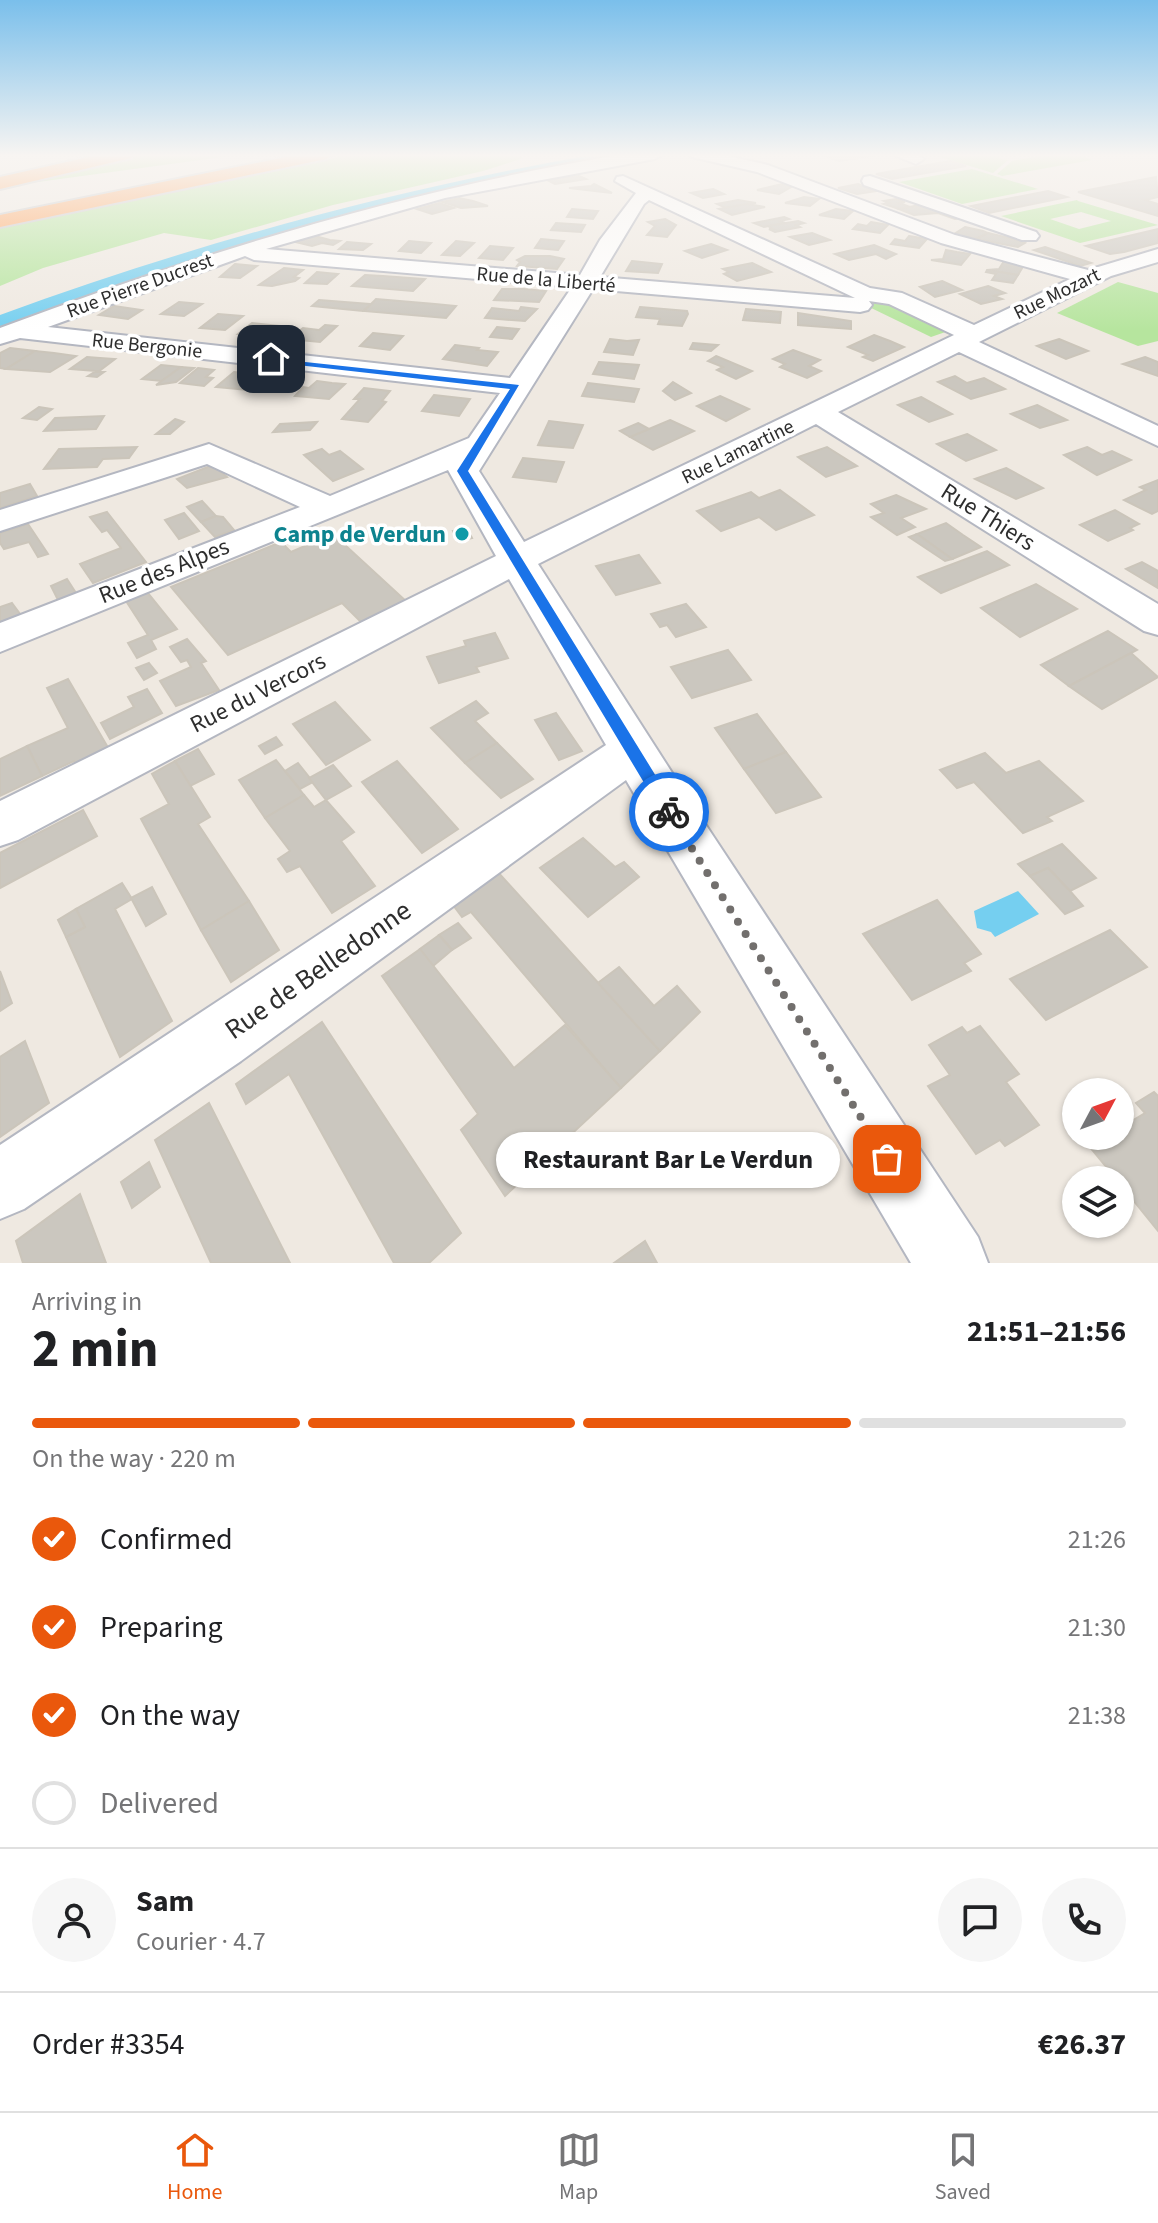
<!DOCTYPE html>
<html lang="en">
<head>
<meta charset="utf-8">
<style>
  body { margin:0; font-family:"Source Sans 3",sans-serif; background:#f6f6f6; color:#202124; height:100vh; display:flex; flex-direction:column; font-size:30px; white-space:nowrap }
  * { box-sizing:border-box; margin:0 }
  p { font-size:26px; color:#757577 }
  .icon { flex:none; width:44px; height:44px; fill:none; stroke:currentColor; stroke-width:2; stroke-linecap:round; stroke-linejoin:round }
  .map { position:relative; height:1263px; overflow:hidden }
  .drawer { display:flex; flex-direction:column; background:#fff; flex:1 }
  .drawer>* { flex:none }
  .needle { width:52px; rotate:49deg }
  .fabs { position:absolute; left:1062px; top:1078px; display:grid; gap:16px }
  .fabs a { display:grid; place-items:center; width:72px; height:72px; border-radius:50%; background:#fff; box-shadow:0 2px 6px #0004; font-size:40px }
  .pin { position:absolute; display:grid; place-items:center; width:68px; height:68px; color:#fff; margin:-34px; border-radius:16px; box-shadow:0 4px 12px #0006 }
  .courier { position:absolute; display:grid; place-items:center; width:80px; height:80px; margin:-40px; border:6px solid #1a73e8; border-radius:50%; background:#fff; color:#222; box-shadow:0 2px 10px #0007 }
  .bubble { position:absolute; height:56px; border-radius:28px; background:#fff; box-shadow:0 2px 6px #0004; font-size:26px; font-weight:700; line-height:56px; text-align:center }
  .headline em { font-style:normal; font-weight:700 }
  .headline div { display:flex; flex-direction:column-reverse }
  .headline { display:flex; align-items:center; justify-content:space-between; height:136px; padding:0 32px }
  h1 { font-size:52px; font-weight:700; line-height:60px }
  .bar { display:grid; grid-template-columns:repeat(4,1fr); gap:12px 8px; align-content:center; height:96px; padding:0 32px }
  .bar i { height:10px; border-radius:6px; background:#e0e0e0 }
  .bar .active { background:#ea580c }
  .bar p { grid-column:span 4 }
  .line { display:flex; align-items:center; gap:20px; padding:0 32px; border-top:2px solid #e0e0e0 }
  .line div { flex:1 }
  .round { display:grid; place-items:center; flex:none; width:84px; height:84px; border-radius:42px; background:#f6f6f6 }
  ol { padding:0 32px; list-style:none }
  li { display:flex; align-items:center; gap:24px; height:88px }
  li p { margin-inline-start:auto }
  li .icon { padding:8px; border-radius:50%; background:#ea580c; color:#fff; stroke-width:4 }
  li:last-child { color:#757577 }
  li i { width:44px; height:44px; border:4px solid #e0e0e0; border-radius:50% }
  .tab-bar { display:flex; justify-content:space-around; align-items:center; height:112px; border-top:2px solid #e0e0e0; background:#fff; font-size:22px; color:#757577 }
  .tab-bar a { display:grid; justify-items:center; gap:4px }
  .tab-bar .active { color:#ea580c }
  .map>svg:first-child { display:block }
  .green { fill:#b6e59e; fill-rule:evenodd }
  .water { fill:#75cff0 }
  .building { fill:#cbc7bf; stroke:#cbc5ba; stroke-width:2 }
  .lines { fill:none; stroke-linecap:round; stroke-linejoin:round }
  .street-casing { stroke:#b4b7c1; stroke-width:4 }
  .highway-casing { stroke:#c9c9c9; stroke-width:4 }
  .street { fill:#fff; fill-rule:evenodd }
  .highway { fill:#ffa35c; fill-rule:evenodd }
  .route { fill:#1a73e8 }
  .done { stroke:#726f6d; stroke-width:8; stroke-dasharray:0 14.4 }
  .culture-dot { fill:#0f9aa8; stroke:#fff; stroke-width:3 }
  .labels { text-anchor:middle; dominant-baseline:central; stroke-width:7; stroke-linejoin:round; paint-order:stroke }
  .far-street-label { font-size:20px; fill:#2e2e2e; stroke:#fff }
  .street-label { font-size:24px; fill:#2e2e2e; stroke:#fff }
  .culture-label { font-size:24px; font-weight:bold; fill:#0d838f; stroke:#fff; text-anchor:end }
  .near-street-label { font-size:28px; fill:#2e2e2e; stroke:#fff }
</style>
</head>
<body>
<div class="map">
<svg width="1158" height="1263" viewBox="0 0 1158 1263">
  <rect width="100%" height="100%" fill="#efe9e1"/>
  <g class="green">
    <polygon points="144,154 245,154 23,184 66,171"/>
    <path d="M352,154H523L521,159L483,171L333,205L211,240L164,233L43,268L0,286V227C117,199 235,179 352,154Z"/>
    <polygon points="930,154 997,154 1000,159 1008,160 993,173"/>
    <polygon points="1034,154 1079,154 1092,160 1002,176 997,174 1012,161 1038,156"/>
    <polygon points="972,169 1038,189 962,204 899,182"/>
    <path d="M1077,200L1078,201L1158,225L1080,243L1001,216ZM1081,212L1111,221L1079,229L1050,219Z"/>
    <polygon points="1118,282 1158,293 1158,341 1138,346 1057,313"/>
    <polygon points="870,297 877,297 954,329 931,337 865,305"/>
  </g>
  <g class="water">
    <path d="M597,154H630L447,191L0,332V315C194,244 394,189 597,154Z"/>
    <polygon points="1018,891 1039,914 995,937 991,932 977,928 974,911"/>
  </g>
  <g class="building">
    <polygon points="819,154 885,154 839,161"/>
    <polygon points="950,161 966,166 892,179 876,174"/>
    <polygon points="577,175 586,179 555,184 547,180"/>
    <polygon points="1156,177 1158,197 1145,200 1158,204 1158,216 1078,192"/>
    <polygon points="594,184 612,193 569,188 591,186"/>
    <polygon points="782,184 793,186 779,194 757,190"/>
    <polygon points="858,184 876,191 857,194 838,188"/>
    <polygon points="713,189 724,194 703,198 691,193"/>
    <polygon points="1048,191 1067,197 989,213 971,206"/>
    <polygon points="804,197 819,199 810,206 785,203"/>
    <polygon points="459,198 473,201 488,206 461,208 442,202"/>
    <polygon points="896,199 905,202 899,203 910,207 899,209 884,204 889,203 884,201"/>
    <polygon points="738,200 756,203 726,208 717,204"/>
    <polygon points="439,203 454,208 432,214 417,209"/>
    <polygon points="747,204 765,207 732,215 719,209"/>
    <polygon points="924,204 961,218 955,219 938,213 914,215 899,209"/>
    <polygon points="572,209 598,211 593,219 567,217"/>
    <polygon points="836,209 853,211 844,219 819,215"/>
    <polygon points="784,217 789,219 780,221 785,223 764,227 754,223"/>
    <polygon points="665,219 676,225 667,237 647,235 655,226 648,222"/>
    <polygon points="798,221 804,223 796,225 800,227 775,232 769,229 773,229 768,226"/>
    <polygon points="871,222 888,225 880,233 853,229 858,224 867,226"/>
    <polygon points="556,223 585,225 581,232 551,230"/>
    <polygon points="965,227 983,231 988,233 976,239 954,234"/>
    <polygon points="1158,229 1158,243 1124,252 1110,254 1086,246"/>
    <polygon points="812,233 830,240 809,245 790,237"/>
    <polygon points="988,233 1018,240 1025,243 1018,247 976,239"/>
    <polygon points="315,236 330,240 340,241 333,245 322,243 312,246 295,242"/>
    <polygon points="909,236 927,239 919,248 891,244 895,239 905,241"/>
    <polygon points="541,239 564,241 558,250 535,248"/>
    <polygon points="409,241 431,243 421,253 399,251"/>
    <polygon points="456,241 474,243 460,256 442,255"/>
    <polygon points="347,242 371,244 363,250 339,249"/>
    <polygon points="711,244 727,250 702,258 685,251"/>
    <polygon points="874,245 896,254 886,259 876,254 849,260 835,254"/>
    <polygon points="490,246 513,248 503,260 479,258"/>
    <polygon points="1045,247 1091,263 1080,266 1034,250"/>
    <polygon points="946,250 957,252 970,254 961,265 931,260 943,259"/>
    <polygon points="525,256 550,256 564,259 557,269 517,266 520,262 517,260"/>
    <polygon points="632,261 662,264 658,273 626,271"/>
    <polygon points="1004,261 1024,265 1018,275 987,270 999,269"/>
    <polygon points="752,263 771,272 737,281 724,274 729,272 723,269"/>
    <polygon points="235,264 257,266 240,278 220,277"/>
    <polygon points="284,268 303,270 294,277 299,278 295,281 272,286 259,285"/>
    <polygon points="987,270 1018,275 1013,283 992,280 996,274 986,272"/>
    <polygon points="317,272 327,273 338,274 327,284 305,283"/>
    <polygon points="365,275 383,276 425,279 413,291 352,286"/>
    <polygon points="942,281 962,290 935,297 920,287"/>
    <polygon points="988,286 1005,293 994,296 1002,299 981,304 960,294"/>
    <polygon points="502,289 524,289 546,291 539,302 494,300"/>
    <polygon points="376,299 435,304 456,306 446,318 364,311"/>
    <polygon points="319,300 371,304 363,311 312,306"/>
    <polygon points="179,302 202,304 184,316 161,314"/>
    <polygon points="114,306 142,310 128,319 99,315"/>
    <polygon points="521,307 537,309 525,321 485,318 492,308 519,311"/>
    <polygon points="640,307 687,311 688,314 682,326 658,324 660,319 636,317"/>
    <polygon points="746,309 781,312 780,323 743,320"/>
    <polygon points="798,313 851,321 851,329 798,325"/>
    <polygon points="218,314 243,316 225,330 200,328"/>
    <polygon points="252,323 280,326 267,337 238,334"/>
    <polygon points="325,325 337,326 320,342 289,339 303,328 319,330"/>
    <polygon points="497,327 519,329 512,339 490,337"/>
    <polygon points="373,333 403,336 390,350 360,346"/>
    <polygon points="874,335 890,341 904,347 873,361 863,357 868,355 848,347"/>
    <polygon points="610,339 627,341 639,340 633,355 604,352"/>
    <polygon points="1059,339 1088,351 1066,359 1037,346"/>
    <polygon points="693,343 718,345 711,351 690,349"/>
    <polygon points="455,345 479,348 477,350 498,352 487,366 443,359"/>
    <polygon points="10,348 35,351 6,369 0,368 0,353"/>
    <polygon points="793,350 820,360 809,366 821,371 807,378 780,367 785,364 773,359"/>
    <polygon points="35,351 54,353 76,356 50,372 6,369"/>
    <polygon points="716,356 752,371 736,379 717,370 723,367 708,361"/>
    <polygon points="87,357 100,358 115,359 98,372 104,372 97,377 88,376 96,371 70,369"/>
    <polygon points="1145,357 1158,362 1158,376 1123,364"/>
    <polygon points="599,362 639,365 634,379 593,374"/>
    <polygon points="161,365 181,367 162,381 142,379"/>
    <polygon points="181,367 194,368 176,382 156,385"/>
    <polygon points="198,368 214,370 206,377 213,378 204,386 180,383"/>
    <polygon points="234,372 252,374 264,376 248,390 216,387"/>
    <polygon points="955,376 967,383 984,378 1005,389 971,399 938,382"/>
    <polygon points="317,381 332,383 345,384 329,399 295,396 303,387 309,388"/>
    <polygon points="673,382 691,393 675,400 663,391"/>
    <polygon points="588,383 639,389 634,402 582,396"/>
    <polygon points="364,388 390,391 382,401 386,402 368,422 342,419 360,399 354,399"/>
    <polygon points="434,395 470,399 459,416 422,411"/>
    <polygon points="720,396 749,409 726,421 697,406"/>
    <polygon points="921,397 952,414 929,422 898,405"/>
    <polygon points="1037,405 1067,420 1040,428 1011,414"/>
    <polygon points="39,407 52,409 37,420 23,418"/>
    <polygon points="104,416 96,429 44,431 55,418"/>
    <polygon points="175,419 184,422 170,434 156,434"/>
    <polygon points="670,420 694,431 653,450 630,437"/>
    <polygon points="549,421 583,425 573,448 538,445"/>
    <polygon points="317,422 310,430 273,432 280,424"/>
    <polygon points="638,423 649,429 630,437 620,431"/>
    <polygon points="967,434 996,450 966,461 937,444"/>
    <polygon points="137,447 129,458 103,459 97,467 44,469 59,449"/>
    <polygon points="827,447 857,466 826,477 798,457"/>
    <polygon points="1087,447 1102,455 1112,451 1131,460 1097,475 1064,455"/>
    <polygon points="322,449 329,455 340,451 363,469 333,481 304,455"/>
    <polygon points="523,458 564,462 556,482 513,477"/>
    <polygon points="213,465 227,477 187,488 177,479"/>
    <polygon points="1006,468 1043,488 1016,499 975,479"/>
    <polygon points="1158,480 1158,511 1152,514 1124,500 1146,490 1140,487"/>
    <polygon points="30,484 37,496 0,508 0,493"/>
    <polygon points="780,490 814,515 776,530 759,517 721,531 697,511 751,492 759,498"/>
    <polygon points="896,495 926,509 901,518 915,527 897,535 871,517 884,513 871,504"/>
    <polygon points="202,501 216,516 201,522 187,507"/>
    <polygon points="1115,510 1139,524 1130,528 1133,530 1108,541 1080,525"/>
    <polygon points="107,512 146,562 93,583 80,564 121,548 107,530 102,532 90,517"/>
    <polygon points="184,513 199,531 179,539 165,520"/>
    <polygon points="216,516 223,517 234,530 215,537 201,522"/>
    <polygon points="946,523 963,535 981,547 952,559 917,534"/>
    <polygon points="28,524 48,554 38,557 29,542 4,549 0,543 0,533"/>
    <polygon points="467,528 472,538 458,541 453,531"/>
    <polygon points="333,534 408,603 364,625 342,603 228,655 171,587 281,542 291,552"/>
    <polygon points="917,534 952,559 945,561 909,537"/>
    <polygon points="987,551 1009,565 941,593 918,577"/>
    <polygon points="639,555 660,583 616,595 596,566"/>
    <polygon points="1142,562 1158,571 1158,588 1126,569"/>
    <polygon points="67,579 76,593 58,600 51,586"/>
    <polygon points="1036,584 1077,609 1020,637 981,608"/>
    <polygon points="147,592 177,629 151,640 156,649 137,658 128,643 148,635 126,601"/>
    <polygon points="12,603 23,618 0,625 0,607"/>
    <polygon points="686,604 706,627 676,637 667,625 660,627 651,614"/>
    <polygon points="1108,631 1137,650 1069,686 1041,665"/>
    <polygon points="495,633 508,658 476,667 479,672 439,683 427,657 466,646 464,641"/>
    <polygon points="187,639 206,661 201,663 219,690 176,706 160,681 191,667 187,660 181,662 170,647"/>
    <polygon points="728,650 751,680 692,698 671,667"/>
    <polygon points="1131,653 1158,677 1102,709 1069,686"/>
    <polygon points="149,663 157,673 144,680 136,668"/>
    <polygon points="68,679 110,751 76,766 74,761 42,776 27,746 68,728 47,688"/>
    <polygon points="147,689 162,713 110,739 101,723 134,707 128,697"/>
    <polygon points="476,701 488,713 475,721 497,743 465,763 431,728"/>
    <polygon points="335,702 370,740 326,765 293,724"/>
    <polygon points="556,713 582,751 559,760 535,720"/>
    <polygon points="757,714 786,752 744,769 715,728"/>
    <polygon points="276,737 282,745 265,754 259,746"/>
    <polygon points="497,743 533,779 501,798 465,763"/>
    <polygon points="27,746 42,776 0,796 0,759"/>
    <polygon points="198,749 214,774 190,786 175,761"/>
    <polygon points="786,752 821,797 776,813 744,769"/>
    <polygon points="985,753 1006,773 1039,761 1083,801 1047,817 1052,821 1023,833 974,782 957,788 940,770"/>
    <polygon points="276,760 304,795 265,818 239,780"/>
    <polygon points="175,761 210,817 198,824 249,901 201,930 141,819 169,804 152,774"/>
    <polygon points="397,761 458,829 422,853 362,782"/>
    <polygon points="298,763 313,782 300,789 285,771"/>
    <polygon points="333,765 351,786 326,800 309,778"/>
    <polygon points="304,795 314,807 326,800 354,832 341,841 375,886 332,913 300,866 287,872 278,859 290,851 265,818"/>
    <polygon points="83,810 97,836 0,888 0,853"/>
    <polygon points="583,838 615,867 624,862 639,877 588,917 540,868"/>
    <polygon points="1062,844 1096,878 1070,891 1048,868 1030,876 1018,864"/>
    <polygon points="1048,868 1070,891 1083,906 1065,914 1030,876"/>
    <polygon points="496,870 660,1051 621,1088 471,912 462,917 450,901"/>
    <polygon points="122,883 132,899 115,909 172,1021 120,1057 66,937 85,927 76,909"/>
    <polygon points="152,887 166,914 146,926 131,898"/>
    <polygon points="937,900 981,954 964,963 971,971 912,1000 863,934"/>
    <polygon points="249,901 279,950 231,982 201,930"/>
    <polygon points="76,909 85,927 66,937 58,920"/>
    <polygon points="458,923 471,938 452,950 439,935"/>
    <polygon points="1110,930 1147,967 1046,1020 1010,979"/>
    <polygon points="439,935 452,950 433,966 420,949"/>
    <polygon points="420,949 514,1068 565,1025 621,1088 505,1196 461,1130 478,1114 382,976"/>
    <polygon points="619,967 654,1006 677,986 700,1012 660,1051 598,983"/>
    <polygon points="0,971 12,1003 0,1011"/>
    <polygon points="322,1022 461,1233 429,1263 394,1263 289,1074 246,1104 236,1084"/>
    <polygon points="980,1026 1019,1074 1006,1082 1039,1125 1005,1146 1000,1140 976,1154 928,1086 950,1075 929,1045 962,1027 967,1033"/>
    <polygon points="25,1041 49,1103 0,1137 0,1057"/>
    <polygon points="1154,1092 1158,1096 1158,1231 1120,1184 1120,1180 1117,1180 1089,1146 1106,1136 1120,1136 1120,1128 1145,1113 1136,1103"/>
    <polygon points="209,1103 290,1263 211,1263 155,1140"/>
    <polygon points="149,1162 160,1187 132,1208 121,1182"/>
    <polygon points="80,1194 106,1263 23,1263 16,1241"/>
    <polygon points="645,1241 657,1263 614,1263"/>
  </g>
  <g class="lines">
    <g class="street-casing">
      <g id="street">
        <path d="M625,154H663L655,159L445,198L266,249L580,275L600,240L636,193L615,181L617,177L623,176L870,288L902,293L974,325L1070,279L941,243L757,172L692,157L689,154H719L768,165L955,235L1088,270L1158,249V262L1111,276L979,342L1158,426V446L959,352L838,412L1158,604V635L1144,631L816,424L538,564L694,807L978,1237L988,1263H911L626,780L241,1061L24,1209L0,1219V1145L606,745L509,579L18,840L0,846V801L496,556L448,470L0,652V623L300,507L207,464L0,531V510L209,444L330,496L469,438L500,393L20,338L0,344V328C204,252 409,189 625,154ZM649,200L855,298L600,277L644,204ZM245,256L254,260L572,287L510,378L48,327ZM593,289L860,312L868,310L872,305L869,301L889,304L954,335L524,542L479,471Z"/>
        <polygon points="891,154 916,154 924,159 916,164"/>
        <polygon points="870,176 1036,232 1039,236 1036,240 1022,240 864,185 862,181 864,177"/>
      </g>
    </g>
    <g class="highway-casing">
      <g id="highway">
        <polygon points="102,154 133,154 131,158 0,189 0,177"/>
        <polygon points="301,154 334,154 326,159 0,227 0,215"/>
      </g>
    </g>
    <use href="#street" class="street"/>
    <use href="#highway" class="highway"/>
  </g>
  <linearGradient id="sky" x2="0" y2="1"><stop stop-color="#7abfeb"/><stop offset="0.47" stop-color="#f8f5f2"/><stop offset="1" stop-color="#f8f5f2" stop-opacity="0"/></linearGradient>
  <rect width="1158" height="331" fill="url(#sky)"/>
  <polygon class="route" points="268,358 519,385 468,471 675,807 675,816 664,816 457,471 510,389 271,362"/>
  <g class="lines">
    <polyline class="done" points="669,812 887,1159"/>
  </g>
  <circle class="culture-dot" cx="462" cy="534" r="8"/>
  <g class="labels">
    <g class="far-street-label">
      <text transform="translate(546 280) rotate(5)">Rue de la Liberté</text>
      <text transform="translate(140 286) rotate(-20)">Rue Pierre Ducrest</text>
      <text transform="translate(1057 294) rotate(-26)">Rue Mozart</text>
      <text transform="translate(147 346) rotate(6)">Rue Bergonie</text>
      <text transform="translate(738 452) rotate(-26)">Rue Lamartine</text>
    </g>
    <g class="street-label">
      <text transform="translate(988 517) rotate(32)">Rue Thiers</text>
      <text transform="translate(164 571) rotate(-22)">Rue des Alpes</text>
      <text transform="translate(258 693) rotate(-27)">Rue du Vercors</text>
    </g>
    <g class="culture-label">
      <text x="446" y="534">Camp de Verdun</text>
    </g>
    <g class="near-street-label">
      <text transform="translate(318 970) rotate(-35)">Rue de Belledonne</text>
    </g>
  </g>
</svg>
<div class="fabs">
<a><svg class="needle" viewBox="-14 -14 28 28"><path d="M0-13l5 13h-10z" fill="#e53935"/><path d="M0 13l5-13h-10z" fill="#757577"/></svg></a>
<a><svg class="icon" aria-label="layers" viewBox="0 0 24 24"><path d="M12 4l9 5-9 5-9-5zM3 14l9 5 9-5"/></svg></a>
</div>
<div class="pin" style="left:887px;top:1159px;background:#ea580c"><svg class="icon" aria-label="bag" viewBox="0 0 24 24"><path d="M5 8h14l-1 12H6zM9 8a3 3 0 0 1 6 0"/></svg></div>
<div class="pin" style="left:271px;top:359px;background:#1f2937"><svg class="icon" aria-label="home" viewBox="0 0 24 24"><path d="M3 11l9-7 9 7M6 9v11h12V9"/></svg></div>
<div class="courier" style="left:669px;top:812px"><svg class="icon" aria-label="bike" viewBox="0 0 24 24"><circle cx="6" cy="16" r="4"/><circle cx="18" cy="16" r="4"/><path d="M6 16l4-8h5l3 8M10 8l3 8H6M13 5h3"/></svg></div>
<div class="bubble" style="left:496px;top:1132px;width:344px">Restaurant Bar Le Verdun</div>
</div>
<section class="drawer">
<div class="headline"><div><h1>2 min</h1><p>Arriving in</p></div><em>21:51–21:56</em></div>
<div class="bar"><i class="active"></i><i class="active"></i><i class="active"></i><i></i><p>On the way · 220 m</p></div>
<ol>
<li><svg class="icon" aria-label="check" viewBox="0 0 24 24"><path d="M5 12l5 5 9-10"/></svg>Confirmed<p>21:26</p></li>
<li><svg class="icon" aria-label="check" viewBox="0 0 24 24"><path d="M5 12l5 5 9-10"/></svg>Preparing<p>21:30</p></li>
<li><svg class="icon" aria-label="check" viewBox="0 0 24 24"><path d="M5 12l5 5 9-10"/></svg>On the way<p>21:38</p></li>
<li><i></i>Delivered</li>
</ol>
<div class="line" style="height:144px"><a class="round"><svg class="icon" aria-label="person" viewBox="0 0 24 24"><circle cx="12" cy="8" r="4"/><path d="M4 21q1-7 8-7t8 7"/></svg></a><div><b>Sam</b><p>Courier · 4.7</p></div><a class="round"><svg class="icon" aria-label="chat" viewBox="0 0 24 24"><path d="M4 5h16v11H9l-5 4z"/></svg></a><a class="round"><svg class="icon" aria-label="phone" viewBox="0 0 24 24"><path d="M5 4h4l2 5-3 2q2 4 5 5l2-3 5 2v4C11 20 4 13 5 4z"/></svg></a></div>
<div class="line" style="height:104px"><div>Order #3354</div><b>€26.37</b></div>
</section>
<nav class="tab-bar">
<a class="active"><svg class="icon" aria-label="home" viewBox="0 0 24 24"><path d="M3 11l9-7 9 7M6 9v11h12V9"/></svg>Home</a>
<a><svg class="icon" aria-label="map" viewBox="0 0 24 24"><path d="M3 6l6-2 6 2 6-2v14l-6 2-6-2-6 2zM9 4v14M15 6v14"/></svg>Map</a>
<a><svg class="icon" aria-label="saved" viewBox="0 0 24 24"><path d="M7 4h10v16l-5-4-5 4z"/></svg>Saved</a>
</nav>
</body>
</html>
